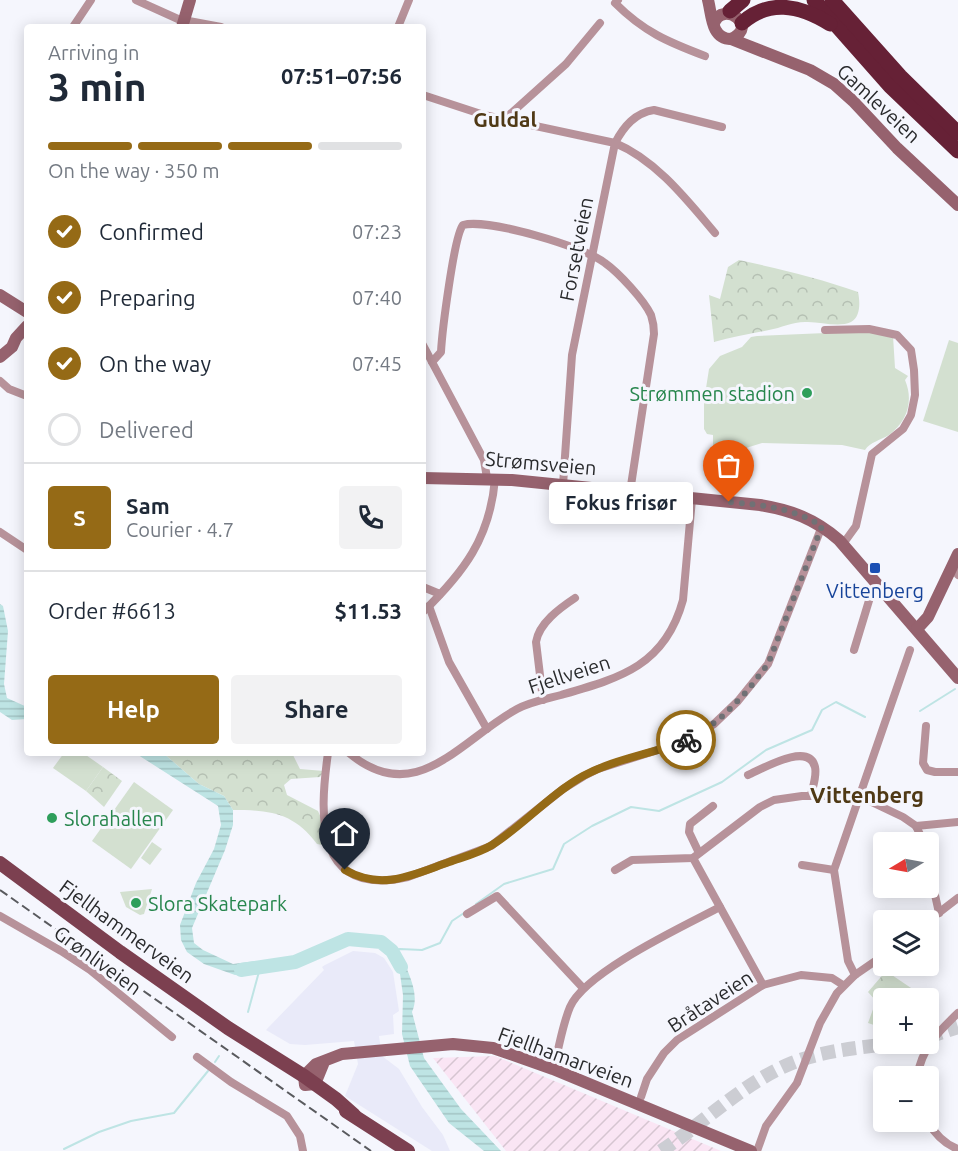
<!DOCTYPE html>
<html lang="en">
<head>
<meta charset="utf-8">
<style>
  body { margin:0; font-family:Ubuntu,sans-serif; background:#f2f2f3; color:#1f2937; height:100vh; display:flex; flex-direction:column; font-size:22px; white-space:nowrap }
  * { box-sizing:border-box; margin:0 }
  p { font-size:20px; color:#747a83 }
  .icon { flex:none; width:33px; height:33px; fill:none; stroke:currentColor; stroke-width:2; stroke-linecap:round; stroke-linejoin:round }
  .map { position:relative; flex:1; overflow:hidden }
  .drawer { position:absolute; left:24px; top:24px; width:402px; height:732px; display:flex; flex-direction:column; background:#fff; border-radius:6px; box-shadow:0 3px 15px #0003 }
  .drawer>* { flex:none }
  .needle { width:39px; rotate:260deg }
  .fabs { position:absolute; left:873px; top:832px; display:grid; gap:12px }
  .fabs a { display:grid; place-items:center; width:66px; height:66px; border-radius:6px; background:#fff; box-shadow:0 3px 15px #0003; font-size:30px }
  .pin { position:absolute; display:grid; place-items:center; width:51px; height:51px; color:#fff; margin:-62px -26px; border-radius:50% 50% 50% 0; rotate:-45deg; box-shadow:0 0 6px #0007 }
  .pin .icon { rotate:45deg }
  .courier { position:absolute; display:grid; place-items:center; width:60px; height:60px; margin:-30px; border:4px solid #956a16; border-radius:50%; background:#fff; color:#222; box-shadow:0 2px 8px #0007 }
  .bubble { position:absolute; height:42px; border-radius:6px; background:#fff; box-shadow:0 3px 15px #0003; font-size:20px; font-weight:600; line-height:42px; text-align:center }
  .overview em { font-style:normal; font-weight:600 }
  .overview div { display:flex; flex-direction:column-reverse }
  .overview { display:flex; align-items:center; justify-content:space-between; height:102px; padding:0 24px }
  h1 { font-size:39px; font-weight:600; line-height:45px }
  .bar { display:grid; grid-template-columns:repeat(4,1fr); gap:9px 6px; align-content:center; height:72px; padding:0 24px }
  .bar i { height:8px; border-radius:4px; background:#e0e1e3 }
  .bar .current { background:#956a16 }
  .bar p { grid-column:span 4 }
  .line { display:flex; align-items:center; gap:15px; padding:0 24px; border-top:2px solid #e0e1e3 }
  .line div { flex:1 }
  .round { display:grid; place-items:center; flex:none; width:63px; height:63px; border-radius:6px; background:#f2f2f3 }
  ol { padding:0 24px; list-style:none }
  li { display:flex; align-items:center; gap:18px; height:66px }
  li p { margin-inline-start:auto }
  li .icon { padding:6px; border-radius:50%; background:#956a16; color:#fff; stroke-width:4 }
  li:last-child { color:#747a83 }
  li i { width:33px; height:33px; border:3px solid #e0e1e3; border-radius:50% }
  .action { display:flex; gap:12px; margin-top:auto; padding:12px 24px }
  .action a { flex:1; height:69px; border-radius:6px; background:#956a16; color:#fff; font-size:24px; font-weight:600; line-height:69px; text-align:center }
  .action a+a { background:#f2f2f3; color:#1f2937 }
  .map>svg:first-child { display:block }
  .built { fill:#e9eaf9 }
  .industrial { fill:url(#industrial-furrows) }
  .grass { fill:#d3e0d0 }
  .forest { fill:url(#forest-crowns) }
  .water { fill:url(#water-rules) }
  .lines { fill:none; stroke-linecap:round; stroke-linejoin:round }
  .stream { stroke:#bee4e4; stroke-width:2 }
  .river { stroke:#bee4e4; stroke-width:14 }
  .primary-tunnel { stroke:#cccdd3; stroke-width:14; stroke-dasharray:14 7; stroke-linecap:butt }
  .street { stroke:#b7929a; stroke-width:8 }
  .secondary { stroke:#96626e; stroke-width:12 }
  .primary { stroke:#7c4050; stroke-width:14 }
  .highway { stroke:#662136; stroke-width:15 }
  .rail { stroke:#595a5e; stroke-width:2; stroke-dasharray:9 4.5; stroke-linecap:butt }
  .done { stroke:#707175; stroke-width:6; stroke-dasharray:0 10.8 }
  .route { stroke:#956a16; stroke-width:8 }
  .leisure-dot { fill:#2e9e5b; stroke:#f5f6fd; stroke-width:2 }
  .transit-dot { fill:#1a4fb4; stroke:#f5f6fd; stroke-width:2 }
  .labels { text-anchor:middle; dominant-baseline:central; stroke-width:6; stroke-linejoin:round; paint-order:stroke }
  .street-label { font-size:20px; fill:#292a2c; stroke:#f5f6fd }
  .leisure-label { font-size:20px; fill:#27864d; stroke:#f5f6fd; text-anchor:start }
  .transit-label { font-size:20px; fill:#164399; stroke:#f5f6fd }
  .neighbourhood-label { font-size:21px; font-weight:bold; fill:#4f3915; stroke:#f5f6fd }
  .quarter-label { font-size:22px; font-weight:bold; fill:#4f3915; stroke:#f5f6fd }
</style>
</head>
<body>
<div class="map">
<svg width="958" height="1151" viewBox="0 0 958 1151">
  <defs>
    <pattern id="industrial-furrows" width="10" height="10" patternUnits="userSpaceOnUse" patternTransform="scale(1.5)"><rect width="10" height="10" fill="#fae5f4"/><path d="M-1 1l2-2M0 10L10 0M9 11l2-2" fill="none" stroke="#d6c5d1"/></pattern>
    <pattern id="forest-crowns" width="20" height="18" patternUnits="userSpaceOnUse" patternTransform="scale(1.5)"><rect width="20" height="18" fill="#d3e0d0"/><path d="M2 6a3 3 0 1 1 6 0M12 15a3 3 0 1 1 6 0" fill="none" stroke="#b5c0b3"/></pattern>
    <pattern id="water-rules" width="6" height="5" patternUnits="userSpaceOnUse" patternTransform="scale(1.5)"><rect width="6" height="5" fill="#bee4e4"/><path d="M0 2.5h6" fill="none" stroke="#a3c4c4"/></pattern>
  </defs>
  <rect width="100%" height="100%" fill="#f5f6fd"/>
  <polygon class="built" points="353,951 375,953 384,958 393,972 399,1011 393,1015 394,1034 379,1036 382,1056 399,1069 422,1107 443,1135 450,1151 432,1151 345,1096 358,1064 354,1041 305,1045 290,1044 266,1030 324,970 322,967 325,965"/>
  <polygon class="industrial" points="495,1056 721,1151 506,1151 433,1058"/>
  <g class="grass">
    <path d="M872,331L893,336L895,368L908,376L905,380C914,401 907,422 889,435C881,440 870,442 865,450L842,445L762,443L746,448L727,450L713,448V435L707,434L704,429V401L709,369L720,356L742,347L751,337L757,336Z"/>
    <polygon points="949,340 958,343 958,432 923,421"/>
    <polygon points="64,753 83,753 103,767 86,791 53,768"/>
    <polygon points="134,782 173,810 131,869 92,841"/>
    <polygon points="152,842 162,849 150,865 141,858"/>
    <polygon points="152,889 144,914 140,915 126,907 120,892"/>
  </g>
  <g class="forest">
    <path d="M739,260C780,269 819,278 858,292C860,301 861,317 851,322C838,328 819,321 805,322C792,322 781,328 769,330C750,334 732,337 714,342L709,295L720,299L728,267Z"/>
    <path d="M163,753H292L300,769L324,771L320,777L291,779L284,785L287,795L318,811L334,847L317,844C294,813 270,810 233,810L224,796L199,784Z"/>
    <polygon points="103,767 122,781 104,807 86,791"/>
    <polygon points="886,971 914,990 911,999 884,999 883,1028 868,1023 876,1001 868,992"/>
  </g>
  <g class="water">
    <polygon points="0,604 3,606 8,631 4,684 7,698 27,707 27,719 12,720 0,712"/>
    <polygon points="135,753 163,753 199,784 224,796 233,810 233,825 225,850 192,928 194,943 203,950 233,964 255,961 260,968 249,974 235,975 204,964 187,952 181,940 180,925 196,883 214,849 221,825 218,806"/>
    <path d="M398,950C406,968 421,993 412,1012L424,1058L461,1109L501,1151H484L449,1123L410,1066L402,1034L403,995L400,974L394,961L387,954Z"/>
  </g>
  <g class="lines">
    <g class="stream">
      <polyline points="920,711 955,689"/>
      <polyline points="476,904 504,884 553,869 564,844 592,826 631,807 659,811 722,782 766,750 812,730 822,710 836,702 865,717"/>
      <polyline points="392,951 400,949 422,950 440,943 452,921 464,913"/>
      <polyline points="248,1012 260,968"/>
      <polyline points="215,1062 219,1056"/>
      <polyline points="64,1149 99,1132 131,1121 174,1113 208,1071"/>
    </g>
    <polyline class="river" points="241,970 295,962 348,939 381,942 392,951 401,967"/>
    <g class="primary-tunnel">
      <polyline points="928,1037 958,1027"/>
      <path d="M661,1151C705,1122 743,1083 792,1063C822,1051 856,1048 888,1044"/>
    </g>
    <g class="street">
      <polyline points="136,0 178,19 221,27"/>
      <path d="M618,0L615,3C644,32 668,42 705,56"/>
      <polyline points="73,27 91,0"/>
      <polyline points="398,27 409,0"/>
      <path d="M423,95L484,115L615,143C656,160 687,200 715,233"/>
      <polyline points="507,120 508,116 566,64 600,23"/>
      <polyline points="825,330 869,329 897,335 911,350 914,370 915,395 911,415 903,429 872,454 856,526 843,544"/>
      <polyline points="423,345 484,460 487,478"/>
      <path d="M432,362L441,352C442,333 454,235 463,225C487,218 585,247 605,263C619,273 644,300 651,315C653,321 654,327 654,334L630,492"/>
      <polyline points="0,381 9,389 27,396"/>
      <path d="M563,485L572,355L615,143C624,126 635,113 654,110L722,127"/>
      <polyline points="0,532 27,550"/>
      <polyline points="952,568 958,575"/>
      <polyline points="423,587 440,594"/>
      <polyline points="429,606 449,662 487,729"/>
      <path d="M423,612C464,572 490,538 495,479"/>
      <polyline points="854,650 871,594 878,584"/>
      <path d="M543,700L536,642C539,623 560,608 575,598"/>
      <polyline points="926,726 923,763 927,770 935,772 958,772"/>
      <path d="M328,753C319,817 315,898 408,877L491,846L563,789L584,776L598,769L686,741L714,724L738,701L768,664L822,526"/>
      <path d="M349,753C416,809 460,740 517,709C530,702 546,699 561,695C620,678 665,666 683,600L692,499"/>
      <path d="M748,775C762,769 809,741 815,767C817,776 813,786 811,795"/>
      <polyline points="916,826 958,822"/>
      <polyline points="699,853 689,832 690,824 713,806"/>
      <polyline points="693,858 763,985"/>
      <polyline points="928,863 939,913"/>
      <polyline points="802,865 834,870"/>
      <polyline points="615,870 632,860 693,858 760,807 774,800 802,796 859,796 903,817 916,826 924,843"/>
      <polyline points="467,914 497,896 583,988"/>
      <polyline points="0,916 61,951 90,970 172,1037"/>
      <polyline points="928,921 958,898"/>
      <polyline points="855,975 848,961 834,870 910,650"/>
      <polyline points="197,1057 231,1082 287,1116 300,1136 303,1151"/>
      <path d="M553,1069C559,1049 562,1026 570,1007C585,972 684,926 720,907"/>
      <path d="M917,1077C922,1048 937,1033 958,1013"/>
      <polyline points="641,1097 647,1079 664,1053 677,1040 763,985 801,975 832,978 843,985"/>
      <path d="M928,1122C935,1134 944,1144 958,1149"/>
      <polyline points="757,1151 766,1126 797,1083 820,1023 837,993 855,975 884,955"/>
    </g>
    <g class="secondary">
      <path d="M708,0C712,15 711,39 731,39L810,70L834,84L853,101L897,148L958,205"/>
      <path d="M714,23C723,0 760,26 731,39"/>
      <polyline points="182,27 190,0"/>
      <polyline points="0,295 27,312"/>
      <polyline points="0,357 12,347 16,338 27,326"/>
      <path d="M423,478L512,480L760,505C791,510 815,519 839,540L958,678"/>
      <polyline points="917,629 928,617 958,554"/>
      <polyline points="324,1062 315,1084 305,1085 304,1076 316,1064 342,1054 453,1044 493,1048 553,1069 751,1151"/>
    </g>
    <g class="primary">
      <polyline points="0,863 120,952 228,1028 304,1076 336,1099 354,1115"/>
      <polyline points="346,1111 408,1151"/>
    </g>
    <g class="highway">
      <polyline points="814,0 890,86 958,151"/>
      <polyline points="832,0 900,76 958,133"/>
      <polyline points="730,11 743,0"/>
      <path d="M742,23C768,0 798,4 830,24"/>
    </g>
    <polyline class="rail" points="0,890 371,1151"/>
  </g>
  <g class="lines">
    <path class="done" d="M686,740L705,730L725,714L748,690L768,664L822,526C793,508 763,505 729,502"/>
    <path class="route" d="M345,870C382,891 412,875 449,862C463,857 479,853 492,845C524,825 549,795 583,776C614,759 653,754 686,740"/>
  </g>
  <g class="leisure-dot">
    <circle cx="807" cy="393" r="6"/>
    <circle cx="52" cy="818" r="6"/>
    <circle cx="136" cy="903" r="6"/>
  </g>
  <rect class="transit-dot" x="869" y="562" width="12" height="12" rx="3"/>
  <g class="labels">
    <g class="street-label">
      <text transform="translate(879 103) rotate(43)">Gamleveien</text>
      <text transform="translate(576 249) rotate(-79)">Forsetveien</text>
      <text transform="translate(541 463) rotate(5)">Strømsveien</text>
      <text transform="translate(569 674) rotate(-18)">Fjellveien</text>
      <text transform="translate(127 931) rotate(36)">Fjellhammerveien</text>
      <text transform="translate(98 960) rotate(36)">Grønliveien</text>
      <text transform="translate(710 1001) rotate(-33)">Bråtaveien</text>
      <text transform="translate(566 1057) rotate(20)">Fjellhamarveien</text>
    </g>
    <g class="leisure-label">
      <text x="795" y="393" text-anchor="end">Strømmen stadion</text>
      <text x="64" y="818">Slorahallen</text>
      <text x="148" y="903">Slora Skatepark</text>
    </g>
    <g class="transit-label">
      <text x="875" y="590">Vittenberg</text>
    </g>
    <g class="neighbourhood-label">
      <text x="505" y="119">Guldal</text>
    </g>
    <g class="quarter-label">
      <text x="867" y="794">Vittenberg</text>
    </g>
  </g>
</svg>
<div class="fabs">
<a><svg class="needle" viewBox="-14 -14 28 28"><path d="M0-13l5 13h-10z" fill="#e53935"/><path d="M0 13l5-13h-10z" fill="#747a83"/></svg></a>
<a><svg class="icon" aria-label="layers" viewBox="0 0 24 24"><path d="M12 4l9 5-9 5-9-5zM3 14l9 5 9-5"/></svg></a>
<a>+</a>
<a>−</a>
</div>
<div class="pin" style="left:729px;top:502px;background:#ea580c"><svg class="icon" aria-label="bag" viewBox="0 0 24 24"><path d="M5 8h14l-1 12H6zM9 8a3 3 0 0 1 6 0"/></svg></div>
<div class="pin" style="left:345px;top:870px;background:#1f2937"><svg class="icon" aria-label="home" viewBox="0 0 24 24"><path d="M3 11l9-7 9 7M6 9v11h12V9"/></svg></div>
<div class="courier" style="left:686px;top:740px"><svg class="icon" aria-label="bike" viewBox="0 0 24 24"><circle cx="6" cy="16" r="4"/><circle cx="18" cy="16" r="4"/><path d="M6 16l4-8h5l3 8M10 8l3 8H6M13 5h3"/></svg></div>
<div class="bubble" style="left:549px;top:482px;width:144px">Fokus frisør</div>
<section class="drawer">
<div class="overview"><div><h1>3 min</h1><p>Arriving in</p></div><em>07:51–07:56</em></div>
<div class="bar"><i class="current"></i><i class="current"></i><i class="current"></i><i></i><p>On the way · 350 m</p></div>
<ol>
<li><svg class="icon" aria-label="check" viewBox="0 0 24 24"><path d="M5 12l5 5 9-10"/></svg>Confirmed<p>07:23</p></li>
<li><svg class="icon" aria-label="check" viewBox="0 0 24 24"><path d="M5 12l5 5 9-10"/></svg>Preparing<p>07:40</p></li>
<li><svg class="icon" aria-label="check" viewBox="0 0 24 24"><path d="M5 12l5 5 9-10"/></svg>On the way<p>07:45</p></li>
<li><i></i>Delivered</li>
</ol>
<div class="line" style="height:108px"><b class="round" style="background:#956a16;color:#fff">S</b><div><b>Sam</b><p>Courier · 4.7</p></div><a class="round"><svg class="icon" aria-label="phone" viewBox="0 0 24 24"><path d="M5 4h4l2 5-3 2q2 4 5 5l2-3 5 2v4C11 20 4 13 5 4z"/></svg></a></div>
<div class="line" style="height:78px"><div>Order #6613</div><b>$11.53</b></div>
<div class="action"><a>Help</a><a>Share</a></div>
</section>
</div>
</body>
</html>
